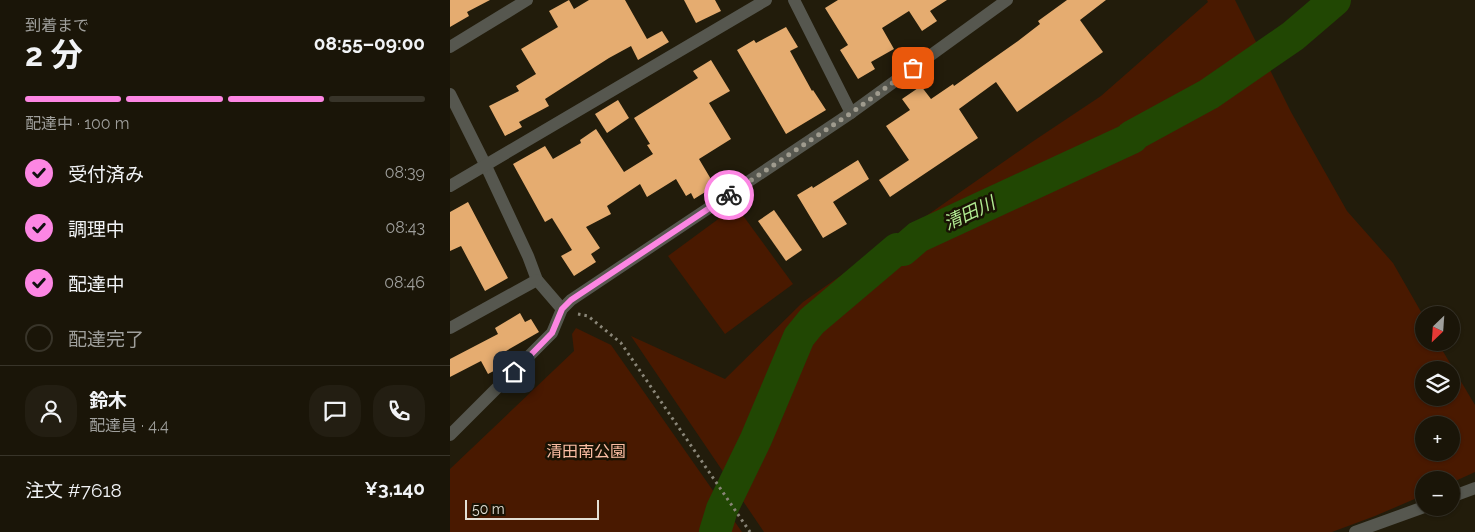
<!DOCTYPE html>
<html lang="ja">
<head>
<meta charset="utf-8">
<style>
  body { margin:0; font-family:Raleway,"Noto Sans JP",sans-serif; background:#231e12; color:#f1f3f6; height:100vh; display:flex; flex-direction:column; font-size:19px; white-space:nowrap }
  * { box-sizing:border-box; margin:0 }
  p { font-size:16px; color:#9f9f9c }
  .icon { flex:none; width:28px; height:28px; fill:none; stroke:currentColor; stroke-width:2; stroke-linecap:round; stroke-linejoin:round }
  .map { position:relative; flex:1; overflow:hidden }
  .panel { display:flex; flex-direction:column; background:#1a1508; width:450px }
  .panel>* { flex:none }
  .needle { width:32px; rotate:205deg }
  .fabs { position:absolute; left:965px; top:306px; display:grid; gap:10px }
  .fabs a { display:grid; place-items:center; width:45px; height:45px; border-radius:50%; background:#1a1508; box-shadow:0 1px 4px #0004,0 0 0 1px #383429; font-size:25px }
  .scale { position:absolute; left:15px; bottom:12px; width:134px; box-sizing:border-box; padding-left:5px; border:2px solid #e3dfd5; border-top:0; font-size:14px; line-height:18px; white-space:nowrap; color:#e3dfd5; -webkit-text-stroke:4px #191304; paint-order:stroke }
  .pin { position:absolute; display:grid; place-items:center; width:42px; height:42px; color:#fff; margin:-21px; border-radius:10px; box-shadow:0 2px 8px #0006 }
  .courier { position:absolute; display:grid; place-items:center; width:50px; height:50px; margin:-25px; border:4px solid #fc86e3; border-radius:50%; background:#fff; color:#222; box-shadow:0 1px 6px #0007 }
  .head em { font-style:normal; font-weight:700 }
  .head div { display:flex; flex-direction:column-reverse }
  .head { display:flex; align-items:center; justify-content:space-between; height:85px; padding:0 25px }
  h1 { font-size:32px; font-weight:700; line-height:38px }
  .bar { display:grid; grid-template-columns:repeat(4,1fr); gap:8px 5px; align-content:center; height:60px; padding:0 25px }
  .bar i { height:6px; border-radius:4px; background:#383429 }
  .bar .active { background:#fc86e3 }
  .bar p { grid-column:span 4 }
  .line { display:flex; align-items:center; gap:12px; padding:0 25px; border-top:1px solid #383429 }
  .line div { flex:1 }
  .round { display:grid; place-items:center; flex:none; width:52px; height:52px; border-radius:20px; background:#231e12 }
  ol { padding:0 25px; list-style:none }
  li { display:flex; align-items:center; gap:15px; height:55px }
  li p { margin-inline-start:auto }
  li .icon { padding:5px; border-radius:50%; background:#fc86e3; color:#111; stroke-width:4 }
  li:last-child { color:#9f9f9c }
  li i { width:28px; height:28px; border:2px solid #383429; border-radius:50% }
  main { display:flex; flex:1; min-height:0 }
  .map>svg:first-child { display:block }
  .green { fill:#491900; fill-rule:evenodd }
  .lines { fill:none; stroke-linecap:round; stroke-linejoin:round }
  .river { stroke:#214703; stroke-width:32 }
  .building { fill:#e5ac70 }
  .path { stroke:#8a8678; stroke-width:3; stroke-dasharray:2.5 4; stroke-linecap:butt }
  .minor { stroke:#56574f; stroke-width:12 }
  .done { stroke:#9f9b8e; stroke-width:5; stroke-dasharray:0 9 }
  .route { stroke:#fc86e3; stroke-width:6 }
  .labels { text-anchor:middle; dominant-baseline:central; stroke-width:5; stroke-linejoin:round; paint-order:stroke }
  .park-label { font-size:16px; fill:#fabda3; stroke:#191304 }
  .water-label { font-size:18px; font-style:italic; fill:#b2ec93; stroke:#191304 }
</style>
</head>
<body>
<main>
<section class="panel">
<div class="head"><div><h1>2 分</h1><p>到着まで</p></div><em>08:55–09:00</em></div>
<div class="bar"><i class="active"></i><i class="active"></i><i class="active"></i><i></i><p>配達中 · 100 m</p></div>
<ol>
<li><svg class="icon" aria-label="check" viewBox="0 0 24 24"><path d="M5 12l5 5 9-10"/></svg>受付済み<p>08:39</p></li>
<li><svg class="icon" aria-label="check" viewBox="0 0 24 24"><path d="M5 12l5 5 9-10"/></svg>調理中<p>08:43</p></li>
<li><svg class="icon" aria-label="check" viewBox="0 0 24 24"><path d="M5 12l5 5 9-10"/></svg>配達中<p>08:46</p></li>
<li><i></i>配達完了</li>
</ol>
<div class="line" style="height:90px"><a class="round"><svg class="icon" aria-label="person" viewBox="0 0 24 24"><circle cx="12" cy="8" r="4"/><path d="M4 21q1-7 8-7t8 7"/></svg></a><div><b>鈴木</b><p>配達員 · 4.4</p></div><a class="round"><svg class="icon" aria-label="chat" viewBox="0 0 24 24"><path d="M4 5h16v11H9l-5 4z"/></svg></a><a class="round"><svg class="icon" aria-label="phone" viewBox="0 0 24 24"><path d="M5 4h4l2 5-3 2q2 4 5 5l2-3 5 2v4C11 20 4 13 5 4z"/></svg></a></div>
<div class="line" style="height:65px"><div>注文 #7618</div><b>¥3,140</b></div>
</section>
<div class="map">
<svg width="1025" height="532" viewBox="0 0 1025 532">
  <rect width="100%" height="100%" fill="#221c0b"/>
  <g class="green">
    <path d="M757,0H785L841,112L897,211L943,263L974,317V342L988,343L1025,405V472L1001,483V480H974V495L925,516L882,532H314L181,336L275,379L353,302L582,142L651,96L758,2ZM974,370H1001V398H974ZM974,425H1001V452H974Z"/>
    <polygon points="286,206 343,284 275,334 218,256"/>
    <polygon points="126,328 161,345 292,532 0,532 0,469 124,351 122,334"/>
  </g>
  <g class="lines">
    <polyline class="river" points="265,532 272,509 306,439 349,337 362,321 447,249 453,250 468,237 682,138 682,136 759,94 843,36 885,0"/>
  </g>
  <g class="building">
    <polygon points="0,0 40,0 17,12 19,16 0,27"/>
    <polygon points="119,0 124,9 139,0 175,0 197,39 212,31 219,42 188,60 181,46 159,58 95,99 99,106 69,122 72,127 55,136 39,106 69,91 66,86 86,74 71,49 108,27 99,11"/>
    <polygon points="234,0 265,0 271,11 246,23"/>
    <polygon points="388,0 497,0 480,11 487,21 472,31 459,11 432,28 444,49 421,62 425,69 408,79 390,50 398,45 375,8"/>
    <polygon points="617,0 656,0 630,20 653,52 567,112 546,82 509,109 528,138 440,197 429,180 459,160 436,126 460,110 452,99 471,86 481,99 503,84 504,86 568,41 590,24 588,21"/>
    <polygon points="336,27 348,47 340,51 362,91 363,90 376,110 336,134 287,50 304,40 306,43"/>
    <polygon points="261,60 280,91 259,103 281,139 249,159 265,186 244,199 241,193 236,196 226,179 197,197 190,184 157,206 161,214 136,227 150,248 141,254 146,262 124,276 111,256 122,250 102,218 95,222 63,164 95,146 103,159 131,143 130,140 146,129 174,172 203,154 197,145 200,144 184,118 248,78 243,71"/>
    <polygon points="168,100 179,118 157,133 145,114"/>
    <polygon points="408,160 419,179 383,202 397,224 373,238 347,195 362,186 363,188"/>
    <polygon points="18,202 58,278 35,291 11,246 0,251 0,212"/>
    <polygon points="324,210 352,250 336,261 308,221"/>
    <polygon points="70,313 75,322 81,319 89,332 49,355 55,365 38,374 31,361 0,377 0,359 48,334 45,328"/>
  </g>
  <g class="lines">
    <polyline class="path" points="128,314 138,316 171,343 300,532"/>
    <g class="minor">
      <polyline points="344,0 401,113"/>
      <polyline points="0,47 77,0"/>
      <polyline points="0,94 36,166 78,256 87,280 112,309"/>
      <polyline points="0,186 316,0"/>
      <polyline points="0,328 87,280"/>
      <polyline points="0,435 102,333 112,309 121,300 401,113 557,0"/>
      <polyline points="1001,497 1025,488"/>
      <polyline points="905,532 974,507"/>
    </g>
  </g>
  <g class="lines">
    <polyline class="done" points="279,195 401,113 463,68"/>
    <polyline class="route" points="64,372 102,333 112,309 121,300 279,195"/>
  </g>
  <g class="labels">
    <g class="park-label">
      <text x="136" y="451">清田南公園</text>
    </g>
    <g class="water-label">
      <text transform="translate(519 213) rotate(-25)">清田川</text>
    </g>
  </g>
</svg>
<div class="fabs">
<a><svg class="needle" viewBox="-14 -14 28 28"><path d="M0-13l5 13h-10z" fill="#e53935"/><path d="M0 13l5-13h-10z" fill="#9f9f9c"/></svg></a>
<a><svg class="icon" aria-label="layers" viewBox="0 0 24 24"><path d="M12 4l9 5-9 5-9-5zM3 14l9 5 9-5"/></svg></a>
<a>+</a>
<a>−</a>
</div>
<div class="scale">50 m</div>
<div class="pin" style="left:463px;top:68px;background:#ea580c"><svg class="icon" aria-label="bag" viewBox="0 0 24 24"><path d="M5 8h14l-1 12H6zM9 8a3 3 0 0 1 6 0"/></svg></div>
<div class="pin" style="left:64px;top:372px;background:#1f2937"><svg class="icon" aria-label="home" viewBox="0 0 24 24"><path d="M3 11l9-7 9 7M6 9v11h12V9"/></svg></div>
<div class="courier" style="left:279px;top:195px"><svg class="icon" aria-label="bike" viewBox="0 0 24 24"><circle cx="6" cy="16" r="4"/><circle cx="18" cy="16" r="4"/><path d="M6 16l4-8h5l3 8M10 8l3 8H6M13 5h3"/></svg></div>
</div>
</main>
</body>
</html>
